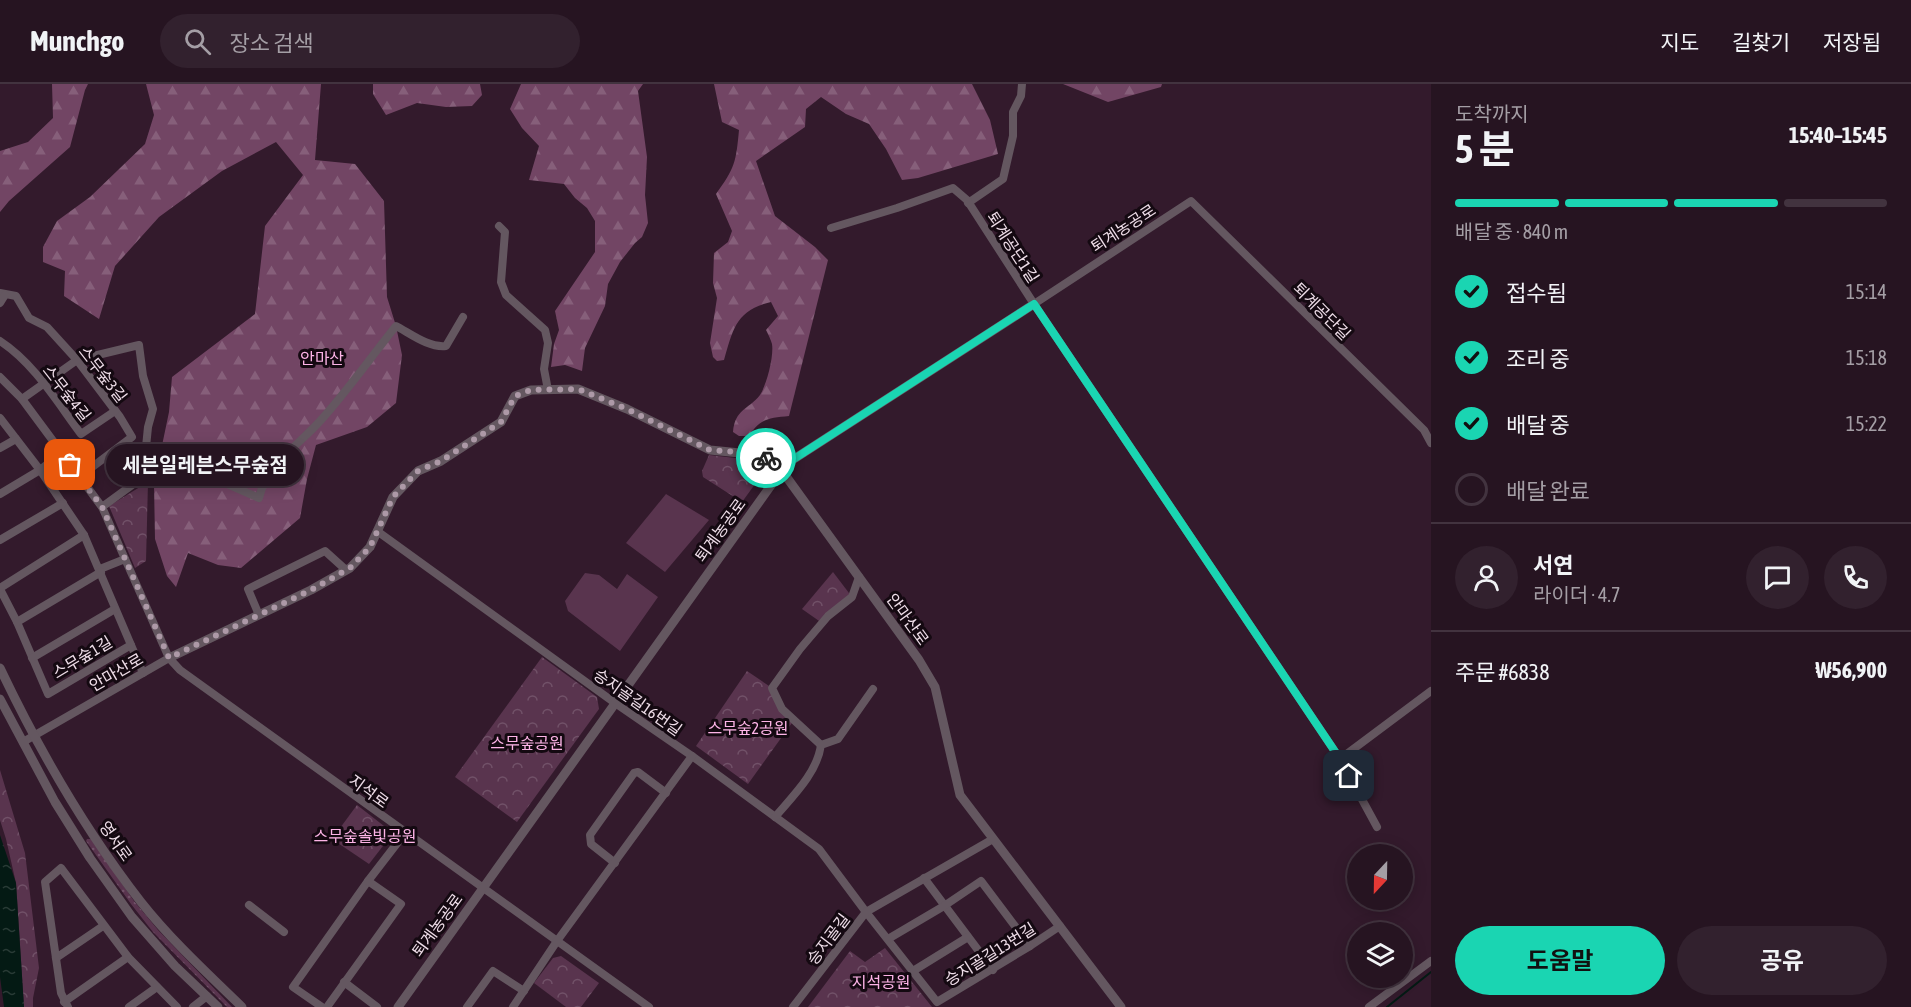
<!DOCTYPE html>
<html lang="ko">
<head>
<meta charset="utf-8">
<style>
  body { margin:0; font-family:"Asap Condensed","Noto Sans KR",sans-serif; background:#32212e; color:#f1f3f6; height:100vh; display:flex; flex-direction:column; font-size:22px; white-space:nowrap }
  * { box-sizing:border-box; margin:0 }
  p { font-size:20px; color:#a49ea5 }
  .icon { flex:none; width:33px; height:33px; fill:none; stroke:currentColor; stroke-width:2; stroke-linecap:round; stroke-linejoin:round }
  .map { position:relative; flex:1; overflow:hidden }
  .details { display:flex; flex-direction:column; background:#261421; width:480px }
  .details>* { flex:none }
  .needle { width:39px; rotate:202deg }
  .controls { position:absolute; left:1347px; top:760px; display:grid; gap:12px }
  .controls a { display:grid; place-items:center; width:66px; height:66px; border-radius:50%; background:#261421; box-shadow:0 3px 15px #0003,0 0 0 2px #42333f; font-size:30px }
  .pin { position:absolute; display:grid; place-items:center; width:51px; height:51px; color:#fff; margin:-26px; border-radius:12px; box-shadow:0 3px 9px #0006 }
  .courier { position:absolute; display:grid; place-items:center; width:60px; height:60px; margin:-30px; border:4px solid #1ad5b2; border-radius:50%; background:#fff; color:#222; box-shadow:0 2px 8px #0007 }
  .bubble { position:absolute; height:42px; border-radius:21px; background:#261421; box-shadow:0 3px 15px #0003,0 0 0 2px #42333f; font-size:20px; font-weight:700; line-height:42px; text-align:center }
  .overview em { font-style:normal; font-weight:700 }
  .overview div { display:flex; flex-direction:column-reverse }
  .overview { display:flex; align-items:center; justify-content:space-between; height:102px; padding:0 24px }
  h1 { font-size:39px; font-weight:700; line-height:45px }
  .bar { display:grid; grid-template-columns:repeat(4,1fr); gap:9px 6px; align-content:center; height:72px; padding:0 24px }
  .bar i { height:8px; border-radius:4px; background:#42333f }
  .bar .on { background:#1ad5b2 }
  .bar p { grid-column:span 4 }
  .line { display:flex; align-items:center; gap:15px; padding:0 24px; border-top:2px solid #42333f }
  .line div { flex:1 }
  .round { display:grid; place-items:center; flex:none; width:63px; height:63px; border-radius:32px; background:#32212e }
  ol { padding:0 24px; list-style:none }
  li { display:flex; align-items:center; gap:18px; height:66px }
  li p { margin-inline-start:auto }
  li .icon { padding:6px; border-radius:50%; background:#1ad5b2; color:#111; stroke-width:4 }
  li:last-child { color:#a49ea5 }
  li i { width:33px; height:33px; border:3px solid #42333f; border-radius:50% }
  .action { display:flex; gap:12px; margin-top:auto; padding:12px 24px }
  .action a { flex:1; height:69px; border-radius:36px; background:#1ad5b2; color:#111; font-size:24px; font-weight:700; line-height:69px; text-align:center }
  .action a+a { background:#32212e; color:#f1f3f6 }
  header { display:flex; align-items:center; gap:36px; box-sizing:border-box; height:84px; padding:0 30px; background:#261421; border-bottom:2px solid #42333f }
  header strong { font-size:28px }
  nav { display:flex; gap:33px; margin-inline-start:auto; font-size:21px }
  .search { width:420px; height:54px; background:#32212e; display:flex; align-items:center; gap:15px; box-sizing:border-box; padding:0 21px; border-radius:33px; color:#a49ea5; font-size:22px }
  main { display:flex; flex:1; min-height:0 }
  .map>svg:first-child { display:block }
  .grass { fill:url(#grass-dots) }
  .forest { fill:url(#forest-firs) }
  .park { fill:url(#park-crowns) }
  .pitch { fill:#59344e }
  .water { fill:url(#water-ripples) }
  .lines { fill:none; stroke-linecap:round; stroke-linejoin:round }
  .stream { stroke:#041a14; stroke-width:2 }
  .minor { stroke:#645760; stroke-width:8 }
  .tertiary { stroke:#645760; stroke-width:9 }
  .done { stroke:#ad99a7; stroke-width:6; stroke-dasharray:0 10.8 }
  .route { stroke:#1ad5b2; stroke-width:8 }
  .labels { text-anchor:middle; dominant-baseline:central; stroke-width:6; stroke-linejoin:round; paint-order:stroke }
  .street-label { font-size:16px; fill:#efdee9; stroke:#140911 }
  .park-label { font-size:16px; fill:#fdb4e7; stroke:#140911 }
</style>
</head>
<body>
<header>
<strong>Munchgo</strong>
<div class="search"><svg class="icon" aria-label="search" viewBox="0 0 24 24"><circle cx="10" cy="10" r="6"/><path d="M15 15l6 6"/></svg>장소 검색</div>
<nav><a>지도</a><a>길찾기</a><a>저장됨</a></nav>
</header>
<main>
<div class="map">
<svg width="1431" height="923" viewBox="0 0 1431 923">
  <defs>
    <pattern id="grass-dots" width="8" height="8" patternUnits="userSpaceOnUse" patternTransform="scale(1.5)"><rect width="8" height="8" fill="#59344e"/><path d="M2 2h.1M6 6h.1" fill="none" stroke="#715168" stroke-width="1.8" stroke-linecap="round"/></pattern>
    <pattern id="forest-firs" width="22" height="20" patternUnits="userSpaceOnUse" patternTransform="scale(1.5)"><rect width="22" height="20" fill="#724564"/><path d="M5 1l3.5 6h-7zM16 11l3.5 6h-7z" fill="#865f7a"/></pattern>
    <pattern id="park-crowns" width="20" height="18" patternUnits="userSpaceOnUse" patternTransform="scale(1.5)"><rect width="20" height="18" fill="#59344e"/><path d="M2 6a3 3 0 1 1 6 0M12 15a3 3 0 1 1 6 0" fill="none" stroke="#715168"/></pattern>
    <pattern id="water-ripples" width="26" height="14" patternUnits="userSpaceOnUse" patternTransform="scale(1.5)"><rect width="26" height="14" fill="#041a14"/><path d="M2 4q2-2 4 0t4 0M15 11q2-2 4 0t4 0" fill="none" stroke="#293b36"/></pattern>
  </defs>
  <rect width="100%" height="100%" fill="#331a2c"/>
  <polygon class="grass" points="87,755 91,755 134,817 158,846 232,923 227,923 153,848 131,820 86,757"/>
  <g class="forest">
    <polygon points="52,0 88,0 85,6 70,63 9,117 0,128 0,67 28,58 53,34"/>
    <polygon points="146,0 321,0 315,76 355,80 384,117 387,213 396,242 402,271 396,319 367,343 316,361 307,395 300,434 241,484 218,481 188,469 176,503 167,492 155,455 154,400 169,328 172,293 255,230 265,142 303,91 276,58 222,87 159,133 115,182 99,235 64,212 65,187 43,178 43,163 57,137 90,113 145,60 154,31"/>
    <polygon points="373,0 480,0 482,11 472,22 446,23 417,19 386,31 373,10"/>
    <polygon points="521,0 643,0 638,7 647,73 645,111 648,139 642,153 635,159 620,178 608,200 605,222 585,264 582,287 565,281 551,283 554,260 559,246 555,227 595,168 595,137 587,124 575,114 564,100 529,96 539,62 522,44 510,25"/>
    <path d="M714,0H972L990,36L998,70L918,94L902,96L886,65L869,40L846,30L821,13L806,25L805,43L756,77L775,132L815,163L828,176L789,332C770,334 760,334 749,352H739L733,348C735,325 748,326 760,311C767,300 774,272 772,260C771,256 768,250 766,246L778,232L771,218C736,226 733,245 724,276L717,277L713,273L710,259L717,214L713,199L714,169L728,158L732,147L716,110C735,84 736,78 739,46L722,38Z"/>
    <polygon points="1063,0 1162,0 1161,3 1108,18"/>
  </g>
  <g class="park">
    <polygon points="709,371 744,375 759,375 764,378 766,385 742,418 703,393 702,387"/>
    <polygon points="148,398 146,477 135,484 109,422"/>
    <polygon points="833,488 852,513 822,539 802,525"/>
    <polygon points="542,573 597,613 599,625 517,738 455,693"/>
    <polygon points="747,587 772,604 794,636 748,700 696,662"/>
    <polygon points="0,686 25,769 39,884 33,914 33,923 24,923 16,799 6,755 0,736"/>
    <polygon points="357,721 393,749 369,780 332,755"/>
    <polygon points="885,864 932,923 808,923 850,867 865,878"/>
    <polygon points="561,872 599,899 581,923 566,923 534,899 553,874"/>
  </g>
  <g class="pitch">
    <polygon points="666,410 709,436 665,488 626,459"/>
    <polygon points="585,489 599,491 617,505 627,490 658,513 620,567 568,527 565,517"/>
  </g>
  <polygon class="water" points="0,751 16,799 24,923 4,923 0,893"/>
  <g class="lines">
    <polyline class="stream" points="1387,923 1431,888"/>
    <g class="minor">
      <polyline points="968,119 1003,95 1013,52 1013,28 1021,12 1022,0"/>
      <polyline points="499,142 505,148 501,198 506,211 545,246 548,259 544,285 548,306"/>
      <polyline points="831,144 897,124 953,104 967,116 1034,220 1340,675 1431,607"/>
      <polyline points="0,209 16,212 29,234 47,243 77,276 120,333 132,353 79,393"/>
      <polyline points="0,219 5,211"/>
      <polyline points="1034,220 1191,117 1424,346 1431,359"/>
      <path d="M0,257C34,279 57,318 81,350L115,327"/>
      <polyline points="0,293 22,315 102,423 169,574 180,586 649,923"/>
      <polyline points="22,315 77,276 139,261 143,292 153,325 148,343 143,393 102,423"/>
      <polyline points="0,334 40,386 84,451 131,561 48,610 17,538 0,505"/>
      <polyline points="0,364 16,355"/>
      <path d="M144,387L207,400L218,396L259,414C267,380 299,361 321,336C348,306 371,273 396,242C411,250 429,264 446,262L463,233"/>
      <polyline points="0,410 40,386 62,368"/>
      <polyline points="377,447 615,619 692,672 819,765 866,828 937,918 1030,862 1060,842"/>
      <polyline points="0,456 63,419"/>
      <polyline points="100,485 125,475"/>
      <polyline points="0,504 84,451"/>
      <polyline points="259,531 248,505 325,467 346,486"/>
      <polyline points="17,538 101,488"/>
      <polyline points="131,561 143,589"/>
      <polyline points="32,574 115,525"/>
      <polyline points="23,658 169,574"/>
      <polyline points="821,661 782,625 772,604 800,565 828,532 852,513 859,493"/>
      <polyline points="1340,675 1377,743"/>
      <path d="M775,733C793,712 817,689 821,661L838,655L873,605"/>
      <polyline points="615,779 591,760 590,751 634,689 638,688 666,709"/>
      <polyline points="924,794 993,886"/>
      <polyline points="249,821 284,848"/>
      <polyline points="888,855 944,822 981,797 1030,862"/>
      <polyline points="56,874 103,842"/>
      <polyline points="913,887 968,853"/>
      <polyline points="344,898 377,923"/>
      <polyline points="64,918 128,873"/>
      <polyline points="68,923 61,909 45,798 61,784 128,873 177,923"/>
      <polyline points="129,923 157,903"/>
      <polyline points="193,923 207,912"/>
      <polyline points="322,923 293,903 368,797 405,749"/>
      <polyline points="327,923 401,820 368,797"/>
      <polyline points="467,923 493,887 524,907"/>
      <polyline points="513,923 557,857 692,672"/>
      <polyline points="793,923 866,828 993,755"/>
      <polyline points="1369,923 1431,877"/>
    </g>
    <g class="tertiary">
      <polyline points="169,574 311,506 350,484 370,463 393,413 418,387 441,377 501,338 515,312 531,306 578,305 627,325 710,366 760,371 780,384 919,576 935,603 960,711 1121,923"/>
      <path d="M0,584C39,666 85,746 141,818C171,856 207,889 242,923"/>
      <polyline points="0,615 55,718 90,774 132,833 175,882 218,923"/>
      <polyline points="398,923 772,400 780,384 1034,220"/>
    </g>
  </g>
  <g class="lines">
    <polyline class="done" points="70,381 102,423 169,574 311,506 350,484 370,463 393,413 418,387 441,377 501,338 515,312 531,306 578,305 627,325 710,366 760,370 766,374"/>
    <polyline class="route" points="766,374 780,384 1034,220 1340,675 1349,692"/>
  </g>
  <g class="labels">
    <g class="street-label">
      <text transform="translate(1123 144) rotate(-33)">퇴계농공로</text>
      <text transform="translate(1013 163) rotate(57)">퇴계공단1길</text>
      <text transform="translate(1322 227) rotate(45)">퇴계공단길</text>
      <text transform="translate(103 290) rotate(52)">스무숲3길</text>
      <text transform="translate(67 309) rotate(52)">스무숲4길</text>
      <text transform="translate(720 446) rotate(-54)">퇴계농공로</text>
      <text transform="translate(908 535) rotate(54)">안마산로</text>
      <text transform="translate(82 573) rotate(-31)">스무숲1길</text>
      <text transform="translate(116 588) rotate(-30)">안마산로</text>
      <text transform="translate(638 618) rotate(35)">승지골길16번길</text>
      <text transform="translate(369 707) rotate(36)">지석로</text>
      <text transform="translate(116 757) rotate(55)">영서로</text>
      <text transform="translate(437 841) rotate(-54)">퇴계농공로</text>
      <text transform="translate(828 855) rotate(-53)">승지골길</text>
      <text transform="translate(990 870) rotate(-32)">승지골길13번길</text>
    </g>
    <g class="park-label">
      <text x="322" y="274">안마산</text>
      <text x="748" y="644">스무숲2공원</text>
      <text x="527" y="659">스무숲공원</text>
      <text x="365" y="752">스무숲솔빛공원</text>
      <text x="881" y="898">지석공원</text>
    </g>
  </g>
</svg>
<div class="controls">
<a><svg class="needle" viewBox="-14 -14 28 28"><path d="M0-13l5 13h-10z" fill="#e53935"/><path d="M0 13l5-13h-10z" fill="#a49ea5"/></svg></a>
<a><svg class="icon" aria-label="layers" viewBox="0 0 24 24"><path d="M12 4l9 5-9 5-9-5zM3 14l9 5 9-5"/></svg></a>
</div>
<div class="pin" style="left:70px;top:381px;background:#ea580c"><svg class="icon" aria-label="bag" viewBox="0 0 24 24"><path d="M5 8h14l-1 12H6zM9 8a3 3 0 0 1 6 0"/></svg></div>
<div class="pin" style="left:1349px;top:692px;background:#1f2937"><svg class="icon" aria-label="home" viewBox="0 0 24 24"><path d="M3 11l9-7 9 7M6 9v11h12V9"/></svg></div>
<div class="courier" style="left:766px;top:374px"><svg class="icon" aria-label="bike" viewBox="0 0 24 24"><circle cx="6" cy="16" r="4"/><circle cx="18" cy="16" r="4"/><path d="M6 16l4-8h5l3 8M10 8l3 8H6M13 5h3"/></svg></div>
<div class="bubble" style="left:106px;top:360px;width:198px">세븐일레븐스무숲점</div>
</div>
<section class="details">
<div class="overview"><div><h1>5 분</h1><p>도착까지</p></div><em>15:40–15:45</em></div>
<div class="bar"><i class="on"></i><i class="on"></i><i class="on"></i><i></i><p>배달 중 · 840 m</p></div>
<ol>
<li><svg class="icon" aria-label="check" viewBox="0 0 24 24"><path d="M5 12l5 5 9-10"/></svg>접수됨<p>15:14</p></li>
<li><svg class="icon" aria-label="check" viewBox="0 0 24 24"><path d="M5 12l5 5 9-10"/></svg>조리 중<p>15:18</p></li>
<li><svg class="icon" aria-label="check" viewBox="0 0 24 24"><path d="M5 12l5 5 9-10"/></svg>배달 중<p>15:22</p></li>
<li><i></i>배달 완료</li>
</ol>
<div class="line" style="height:108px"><a class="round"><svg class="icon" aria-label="person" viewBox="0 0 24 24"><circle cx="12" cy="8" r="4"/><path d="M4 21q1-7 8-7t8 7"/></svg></a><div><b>서연</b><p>라이더 · 4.7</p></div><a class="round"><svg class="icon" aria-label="chat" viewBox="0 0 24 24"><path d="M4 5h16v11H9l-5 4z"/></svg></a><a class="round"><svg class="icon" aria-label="phone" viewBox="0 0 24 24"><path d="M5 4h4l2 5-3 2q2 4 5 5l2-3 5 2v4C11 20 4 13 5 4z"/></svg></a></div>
<div class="line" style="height:78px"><div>주문 #6838</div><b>₩56,900</b></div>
<div class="action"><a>도움말</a><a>공유</a></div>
</section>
</main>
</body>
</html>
